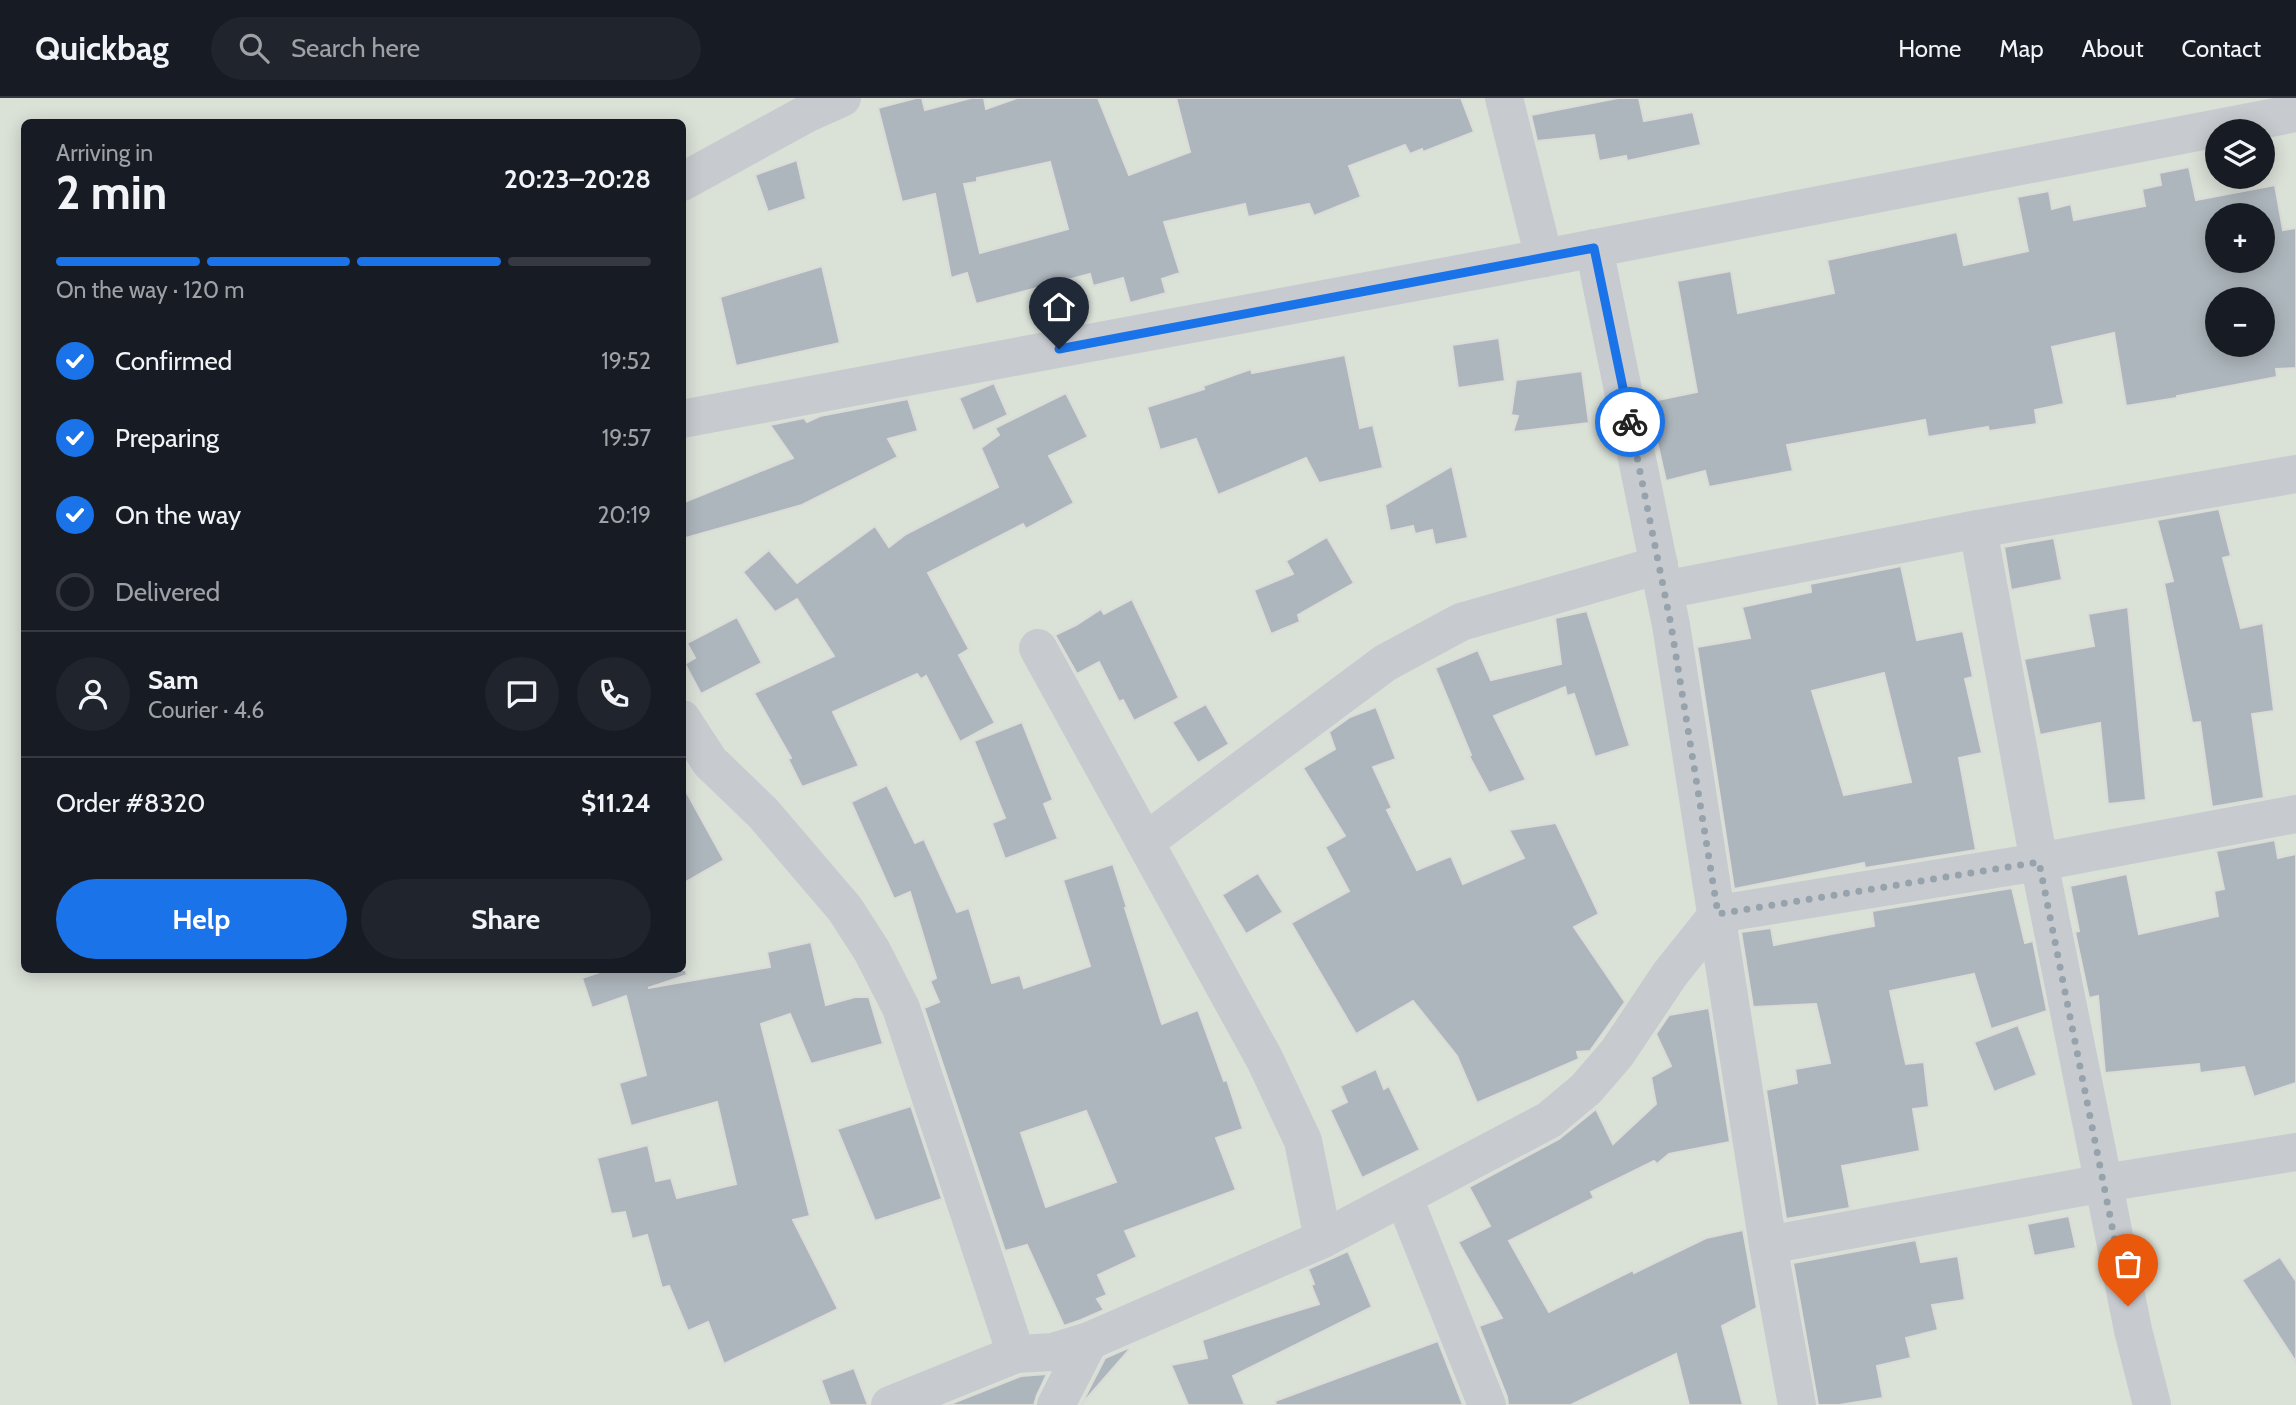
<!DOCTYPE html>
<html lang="en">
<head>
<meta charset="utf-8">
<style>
  body { margin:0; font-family:Cabin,sans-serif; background:#20242c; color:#f1f3f6; height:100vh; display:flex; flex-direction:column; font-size:26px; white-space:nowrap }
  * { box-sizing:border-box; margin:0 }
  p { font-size:23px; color:#9ea1a6 }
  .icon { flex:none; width:38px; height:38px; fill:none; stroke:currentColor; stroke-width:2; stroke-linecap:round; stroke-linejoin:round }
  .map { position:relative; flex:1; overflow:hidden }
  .details { position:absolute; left:21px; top:21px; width:665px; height:854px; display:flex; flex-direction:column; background:#171b24; border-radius:10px; box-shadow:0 4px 18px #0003 }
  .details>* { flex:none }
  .buttons { position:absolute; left:2205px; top:21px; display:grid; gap:14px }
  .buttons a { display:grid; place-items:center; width:70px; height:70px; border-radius:50%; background:#171b24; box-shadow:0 4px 18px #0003; font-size:35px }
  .pin { position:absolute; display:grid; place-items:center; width:60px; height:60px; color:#fff; margin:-72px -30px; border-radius:50% 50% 50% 0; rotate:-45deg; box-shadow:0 0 7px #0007 }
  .pin .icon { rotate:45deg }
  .courier { position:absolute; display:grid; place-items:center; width:70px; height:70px; margin:-35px; border:5px solid #1a73e8; border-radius:50%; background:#fff; color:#222; box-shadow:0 2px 9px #0007 }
  .summary em { font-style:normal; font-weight:800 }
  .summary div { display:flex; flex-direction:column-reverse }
  .summary { display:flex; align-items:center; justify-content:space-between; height:119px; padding:0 35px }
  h1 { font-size:46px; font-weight:800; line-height:52px }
  .bar { display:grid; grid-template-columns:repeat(4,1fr); gap:10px 7px; align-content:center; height:84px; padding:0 35px }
  .bar i { height:9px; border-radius:5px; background:#363941 }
  .bar .current { background:#1a73e8 }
  .bar p { grid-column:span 4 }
  .line { display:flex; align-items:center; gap:18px; padding:0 35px; border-top:2px solid #363941 }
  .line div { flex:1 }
  .round { display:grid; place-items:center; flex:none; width:74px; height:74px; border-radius:37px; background:#20242c }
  ol { padding:0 35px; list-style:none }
  li { display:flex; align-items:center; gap:21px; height:77px }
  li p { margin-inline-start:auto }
  li .icon { padding:7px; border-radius:50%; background:#1a73e8; color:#fff; stroke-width:4 }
  li:last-child { color:#9ea1a6 }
  li i { width:38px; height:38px; border:4px solid #363941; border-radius:50% }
  .cta { display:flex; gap:14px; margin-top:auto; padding:14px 35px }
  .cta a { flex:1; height:80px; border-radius:42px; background:#1a73e8; color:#fff; font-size:28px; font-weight:800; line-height:80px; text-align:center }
  .cta a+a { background:#20242c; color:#f1f3f6 }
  header { display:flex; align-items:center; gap:42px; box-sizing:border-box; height:98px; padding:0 35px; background:#171b24; border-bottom:2px solid #363941 }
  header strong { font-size:33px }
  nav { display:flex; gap:38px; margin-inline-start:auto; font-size:24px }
  .search { width:490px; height:63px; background:#20242c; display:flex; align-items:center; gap:18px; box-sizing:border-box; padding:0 24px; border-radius:38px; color:#9ea1a6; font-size:26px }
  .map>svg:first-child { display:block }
  .green { fill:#dae1d7; fill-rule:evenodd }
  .building { fill:#adb6bc; stroke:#dbdbd8; stroke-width:2; fill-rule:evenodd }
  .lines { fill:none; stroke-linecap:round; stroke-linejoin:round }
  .street { stroke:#c7cbcf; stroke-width:38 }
  .done { stroke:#97a3ac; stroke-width:7; stroke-dasharray:0 12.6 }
  .route { stroke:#1a73e8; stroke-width:9 }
</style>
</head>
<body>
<header>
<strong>Quickbag</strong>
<div class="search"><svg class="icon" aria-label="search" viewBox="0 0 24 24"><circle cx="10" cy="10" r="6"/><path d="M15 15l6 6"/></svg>Search here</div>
<nav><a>Home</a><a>Map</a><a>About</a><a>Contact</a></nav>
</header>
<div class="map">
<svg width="2296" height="1307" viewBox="0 0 2296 1307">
  <rect width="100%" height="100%" fill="#f9f9f6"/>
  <path class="green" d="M0,0H2296V1307H0ZM24,24H682V872H24ZM2217,33H2263V79H2217ZM2217,117H2263V163H2217ZM2217,201H2263V247H2217Z"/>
  <g class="building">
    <path d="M916,0H922L925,12L971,0H984L986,11L1017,0H1098L1129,77L1190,54L1176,0H1461L1474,34L1423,54L1422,51L1410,56L1405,47L1349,68L1361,99L1314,118L1309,106L1248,119L1245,106L1164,124L1180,175L1162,181L1166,195L1130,205L1123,180L1093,188L1090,176L976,206L967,175L951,180L935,96L902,104L878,10ZM1050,64L1068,131L980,155L964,86L977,84V80Z"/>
    <polygon points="1618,0 1639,0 1644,23 1693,14 1701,47 1627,63 1626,58 1599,63 1594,37 1537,43 1531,17"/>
    <polygon points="797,62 806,101 768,114 755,77"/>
    <path d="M2189,69L2196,102L2275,87L2283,132L2296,130V270L2276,271L2277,279L2177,298V300L2126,308L2114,235L2052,249L2064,306L2035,312L2037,326L1989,333L1988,329L1928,339L1925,322L1787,347L1793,373L1709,389L1705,373L1666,383L1648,304L1697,294L1677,183L1731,173L1738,215L1834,195L1827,162L1957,134L1964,167L2028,153L2017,99L2049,93L2052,111L2071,106L2074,122L2145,108L2142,91L2161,87L2159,75ZM2217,117H2263V163H2217ZM2217,201H2263V247H2217Z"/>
    <polygon points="822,168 840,245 736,268 720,199"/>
    <polygon points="1499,240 1505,283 1458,290 1452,247"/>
    <polygon points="1345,257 1360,330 1373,327 1383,370 1319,385 1306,360 1218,397 1196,341 1160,352 1147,309 1204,291 1203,288 1251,271 1252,275"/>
    <polygon points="1582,273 1589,325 1513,334 1518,318 1511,317 1516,282"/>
    <polygon points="994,285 1008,317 973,333 959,300"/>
    <polygon points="1066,295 1088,339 1049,358 1074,405 1026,431 1023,426 928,475 969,551 959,557 995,625 960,644 926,578 921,581 917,576 833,614 859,668 802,689 788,661 791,660 754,595 834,558 797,501 775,514 743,474 769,452 797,485 875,428 889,449 906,436 998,389 981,350 999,337 995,330"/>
    <polygon points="908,301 918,333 888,341 898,359 802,407 682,441 682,405 793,360 770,327 804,320 807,324 820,318"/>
    <polygon points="1452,368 1468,440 1435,447 1432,432 1415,436 1413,428 1390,433 1385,407"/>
    <polygon points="2219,411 2231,458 2223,460 2241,530 2263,525 2274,613 2252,616 2264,700 2212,709 2200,624 2192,625 2164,485 2173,483 2157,422"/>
    <polygon points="1327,439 1354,485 1298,517 1300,524 1271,536 1254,492 1293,476 1286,463"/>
    <polygon points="2054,440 2062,482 2011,492 2004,449"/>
    <path d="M1901,468L1917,542L1963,533L1973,579L1965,581L1982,655L1959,660L1976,752L1865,770L1864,765L1734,791L1697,549L1750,540L1742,509L1811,494L1810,486ZM1884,575L1911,684L1844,697L1812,593Z"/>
    <polygon points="1132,501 1179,600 1134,623 1123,602 1119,604 1099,564 1077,576 1055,537 1076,527 1101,511 1104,516"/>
    <polygon points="2128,509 2146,702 2108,706 2100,625 2040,637 2024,561 2094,548 2088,516"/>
    <polygon points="1587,513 1630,648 1595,659 1574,596 1567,598 1565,589 1494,618 1526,682 1489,695 1469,658 1471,657 1435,570 1478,552 1491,582 1561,566 1555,520"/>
    <polygon points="737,519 762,565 701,596 685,566 695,560 687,545"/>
    <polygon points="1206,606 1229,646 1198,665 1172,624"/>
    <polygon points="1376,609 1396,661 1373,669 1392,710 1387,712 1417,772 1451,758 1463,786 1524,760 1509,732 1556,725 1599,816 1574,829 1625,904 1590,953 1577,954 1579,961 1477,1005 1457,958 1413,903 1356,936 1291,825 1349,793 1325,749 1345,738 1303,670 1335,651 1329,634 1350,619"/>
    <polygon points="1022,624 1053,702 1044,706 1058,741 1005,761 992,725 1005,720 974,643"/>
    <polygon points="682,686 724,762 682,786"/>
    <path d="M887,687L915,745L924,741L957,814L969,810L992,885L1020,877L1024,890L1090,868L1063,782L1113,766L1127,810H1125L1162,926L1198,912L1224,983L1227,982L1243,1031L1216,1040L1236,1092L1125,1133L1137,1159L1098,1177L1107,1197L1097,1201L1104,1212L1081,1222L1064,1228L1027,1147L1005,1153L924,910L939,904L930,883L936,880L910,794L894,801L851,704ZM1086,1013L1116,1084L1046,1109L1021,1035Z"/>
    <polygon points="2275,742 2278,760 2296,756 2296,985 2254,999 2244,969 2200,975 2199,966 2105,975 2098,898 2089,900 2075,834 2079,833 2070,788 2127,776 2139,836 2218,818 2214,793 2224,791 2216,753"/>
    <polygon points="1258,775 1283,814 1246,836 1222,797"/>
    <polygon points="2012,790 2025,845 2033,843 2047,913 1991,931 1974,876 1890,893 1906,966 1924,964 1929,1009 1913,1011 1920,1053 1842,1068 1850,1110 1786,1121 1766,992 1797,985 1795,971 1830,965 1816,906 1753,909 1741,834 1771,830 1774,847 1874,828 1872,813"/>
    <polygon points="811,844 826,907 855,899 869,899 883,946 811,966 790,916 761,926 810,1118 793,1122 838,1211 724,1266 708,1224 688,1233 669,1188 662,1190 647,1137 632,1141 625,1114 611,1116 597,1060 648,1047 656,1083 671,1080 677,1100 736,1086 717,1004 631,1028 619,985 646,977 626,898 592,910 582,880 606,872 686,872 687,877 648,890 770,869 767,854"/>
    <polygon points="1709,910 1730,1044 1669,1056 1657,1066 1654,1063 1591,1094 1594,1100 1509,1143 1549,1214 1633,1172 1634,1175 1706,1140 1743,1132 1757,1210 1722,1228 1743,1307 1689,1307 1676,1256 1571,1307 1508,1307 1507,1299 1479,1228 1502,1220 1458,1144 1490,1128 1469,1089 1559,1041 1596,1011 1613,1046 1656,1006 1651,979 1671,968 1656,936 1669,917"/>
    <polygon points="2018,927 2037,977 1994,994 1974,944"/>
    <polygon points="1376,971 1384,991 1389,988 1420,1052 1362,1080 1330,1012 1347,1004 1340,988"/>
    <polygon points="911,1008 942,1101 875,1123 837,1031"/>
    <polygon points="2069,1118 2076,1150 2034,1158 2027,1126"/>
    <polygon points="1916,1142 1921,1164 1958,1158 1965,1202 1932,1207 1938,1232 1906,1240 1911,1260 1877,1268 1883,1300 1839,1307 1818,1307 1793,1165"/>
    <polygon points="1348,1153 1372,1209 1233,1278 1245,1307 1188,1307 1171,1267 1207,1260 1202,1242 1319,1206 1311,1187 1314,1186 1308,1171"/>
    <polygon points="2280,1159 2296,1183 2296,1264 2242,1182"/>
    <polygon points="1438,1243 1463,1307 1276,1307 1275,1303"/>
    <polygon points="1128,1250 1129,1252 1081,1307 1105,1260"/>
    <polygon points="854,1270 868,1307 830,1307 821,1282"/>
    <polygon points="1047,1276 1037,1297 1034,1307 948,1307 1021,1278"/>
  </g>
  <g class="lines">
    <g class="street">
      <polyline points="1504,0 1544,160"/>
      <polyline points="682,84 806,16 842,0"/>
      <polyline points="1594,150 1671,527 1768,1147 1797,1307"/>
      <polyline points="682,321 1544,160 2296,15"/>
      <polyline points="1978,431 2039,764 2133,1232 2152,1307"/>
      <polyline points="1664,492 1978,431 2296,376"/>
      <polyline points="1038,550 1265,962 1303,1043 1323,1141"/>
      <polyline points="682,621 710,664 763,715 845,811 872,853 901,910 1016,1256"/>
      <polyline points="1145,744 1385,565 1461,524 1659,467"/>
      <polyline points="1404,1100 1487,1307"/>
      <polyline points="1768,1147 2104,1085 2296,1054"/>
      <polyline points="890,1307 1016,1256 1053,1254 1089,1243 1323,1141 1549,1022 1586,991 1617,955 1670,876 1718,816 2039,764 2296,716"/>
      <polyline points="1056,1307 1089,1243"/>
    </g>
  </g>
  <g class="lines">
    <polyline class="done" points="1630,324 1671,527 1718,816 2039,764 2128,1208"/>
    <polyline class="route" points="1059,251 1594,150 1630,324"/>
  </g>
</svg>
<div class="buttons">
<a><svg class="icon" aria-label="layers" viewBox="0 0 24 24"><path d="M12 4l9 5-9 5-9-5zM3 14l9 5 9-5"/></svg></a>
<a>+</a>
<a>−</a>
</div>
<div class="pin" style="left:2128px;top:1208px;background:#ea580c"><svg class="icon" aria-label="bag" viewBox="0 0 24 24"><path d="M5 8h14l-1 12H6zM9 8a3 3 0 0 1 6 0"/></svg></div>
<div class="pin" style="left:1059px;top:251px;background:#1f2937"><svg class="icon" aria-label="home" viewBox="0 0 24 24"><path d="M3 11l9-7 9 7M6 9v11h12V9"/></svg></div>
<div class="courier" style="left:1630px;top:324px"><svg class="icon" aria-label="bike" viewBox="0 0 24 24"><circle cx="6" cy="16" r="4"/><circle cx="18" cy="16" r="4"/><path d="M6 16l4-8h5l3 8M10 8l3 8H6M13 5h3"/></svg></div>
<section class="details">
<div class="summary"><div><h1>2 min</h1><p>Arriving in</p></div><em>20:23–20:28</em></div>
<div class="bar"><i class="current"></i><i class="current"></i><i class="current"></i><i></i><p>On the way · 120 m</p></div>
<ol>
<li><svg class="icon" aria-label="check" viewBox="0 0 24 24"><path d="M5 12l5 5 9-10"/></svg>Confirmed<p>19:52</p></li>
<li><svg class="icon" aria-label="check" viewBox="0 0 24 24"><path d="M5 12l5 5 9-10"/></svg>Preparing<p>19:57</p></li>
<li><svg class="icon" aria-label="check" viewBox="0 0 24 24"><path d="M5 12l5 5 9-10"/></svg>On the way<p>20:19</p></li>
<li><i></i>Delivered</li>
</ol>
<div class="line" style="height:126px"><a class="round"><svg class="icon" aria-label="person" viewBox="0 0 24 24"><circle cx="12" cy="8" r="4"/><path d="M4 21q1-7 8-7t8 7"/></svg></a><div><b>Sam</b><p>Courier · 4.6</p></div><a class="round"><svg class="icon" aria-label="chat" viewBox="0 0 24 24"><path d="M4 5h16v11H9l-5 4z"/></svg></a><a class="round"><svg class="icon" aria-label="phone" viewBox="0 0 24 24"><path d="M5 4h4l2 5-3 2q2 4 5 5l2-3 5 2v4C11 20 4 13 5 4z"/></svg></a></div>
<div class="line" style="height:91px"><div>Order #8320</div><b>$11.24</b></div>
<div class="cta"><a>Help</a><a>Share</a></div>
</section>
</div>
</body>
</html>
